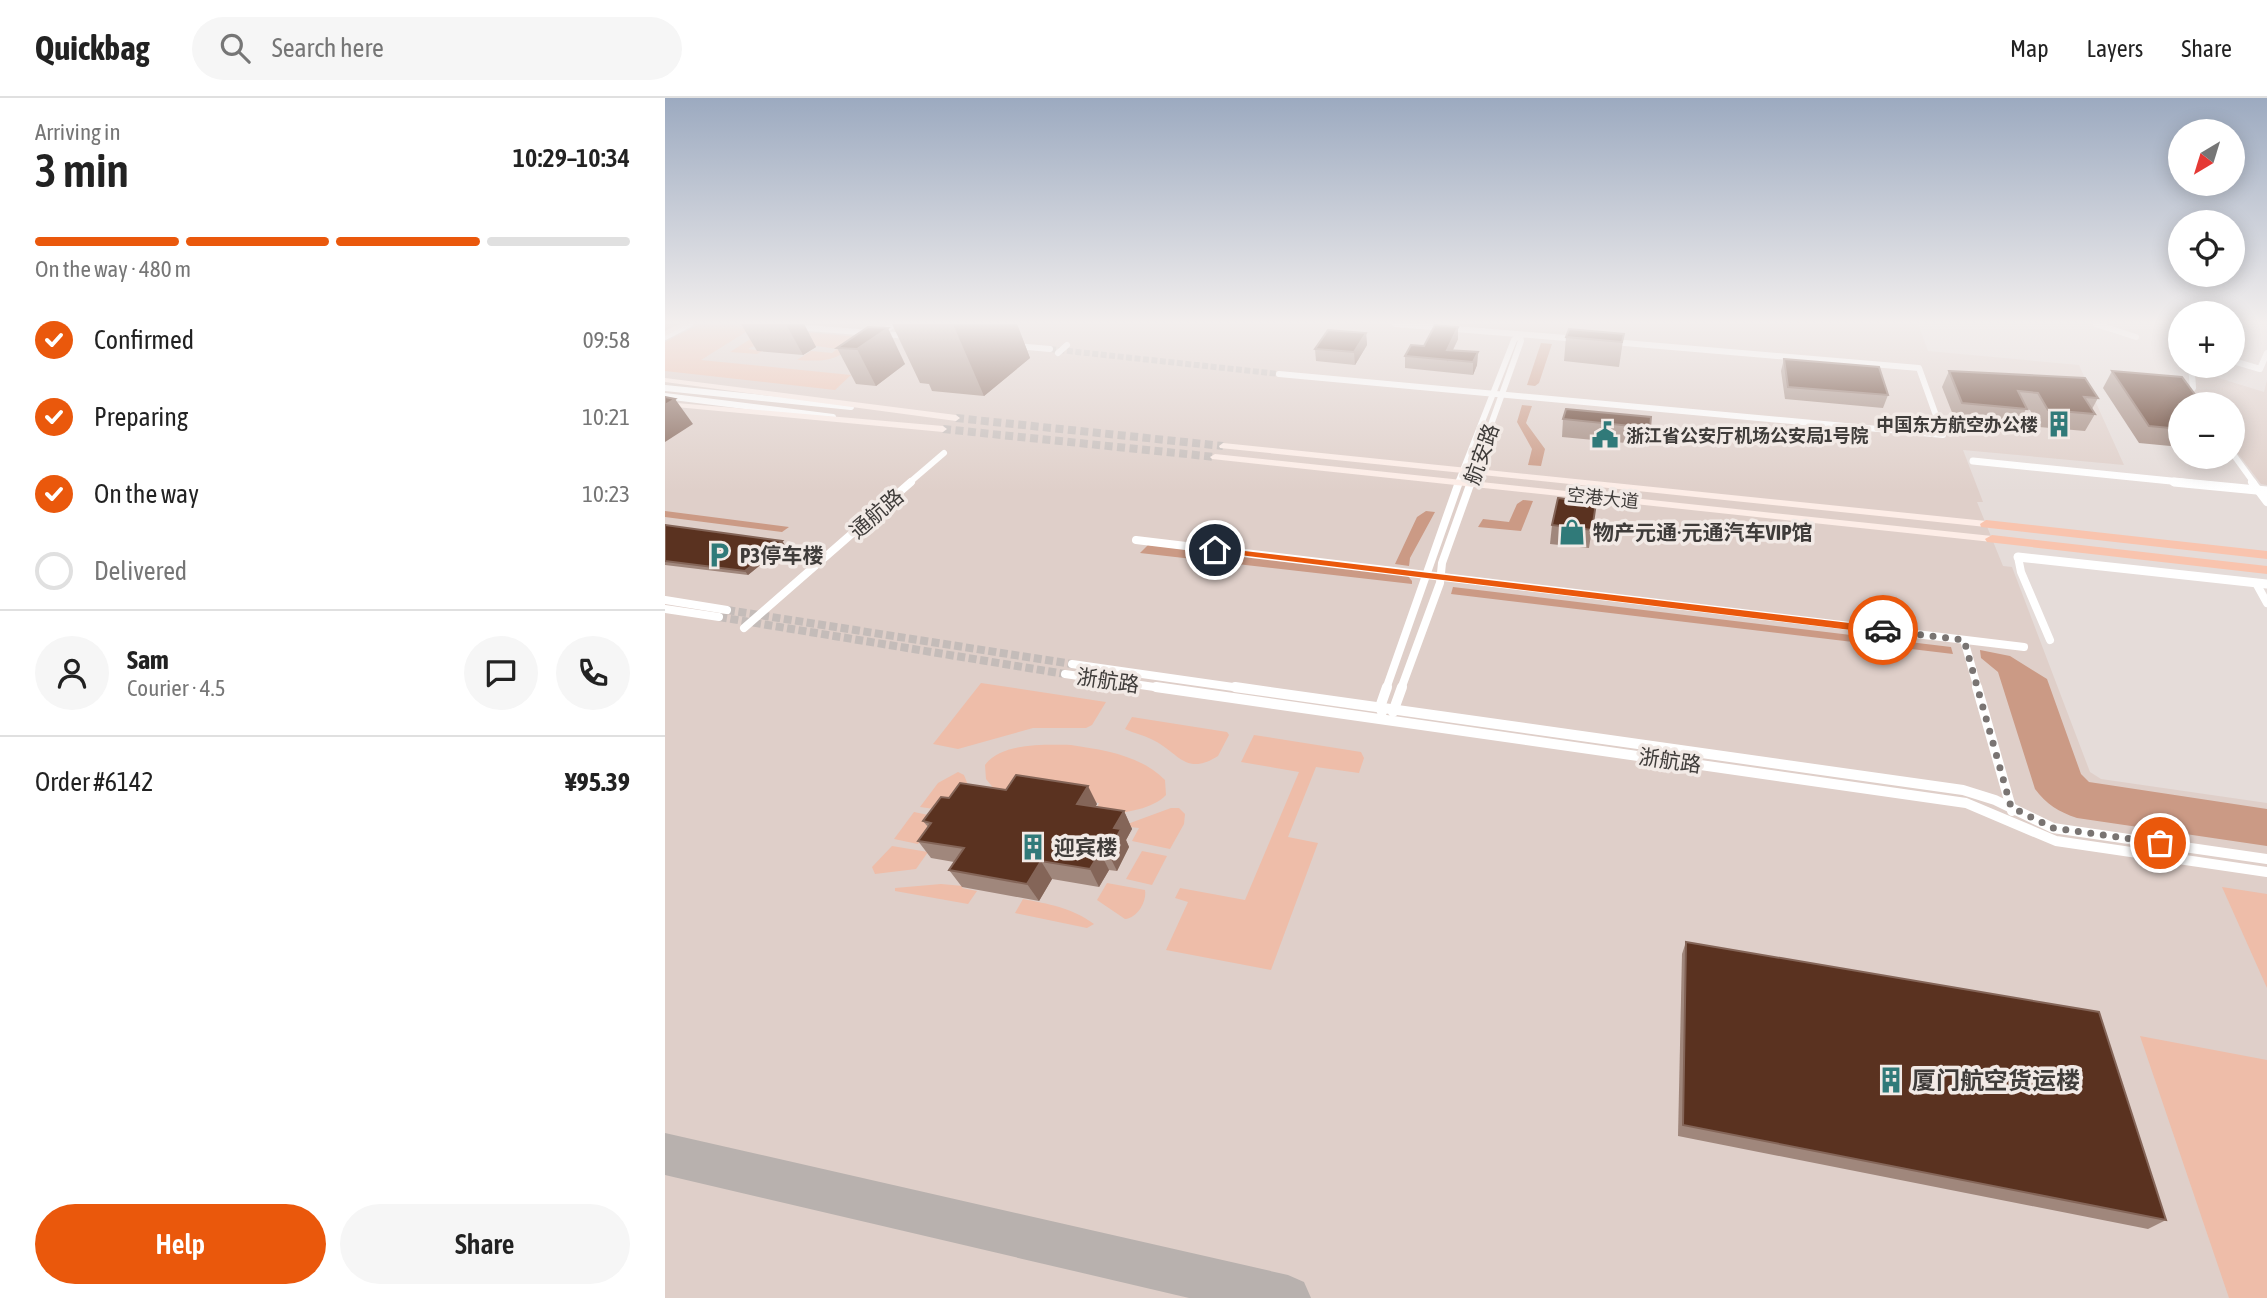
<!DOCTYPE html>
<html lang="en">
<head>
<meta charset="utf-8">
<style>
  body { margin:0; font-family:"Asap Condensed","Noto Sans SC",sans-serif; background:#f6f6f6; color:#222; height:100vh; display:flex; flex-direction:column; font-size:26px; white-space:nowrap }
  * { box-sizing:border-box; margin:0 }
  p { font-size:23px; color:#767676 }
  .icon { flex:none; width:38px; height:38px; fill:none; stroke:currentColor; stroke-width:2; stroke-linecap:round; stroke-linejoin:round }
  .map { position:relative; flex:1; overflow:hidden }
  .side { display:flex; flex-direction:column; background:#fff; width:665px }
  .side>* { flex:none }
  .needle { width:46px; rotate:218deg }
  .fabs { position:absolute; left:1503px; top:21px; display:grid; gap:14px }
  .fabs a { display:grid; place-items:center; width:77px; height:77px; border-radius:50%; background:#fff; box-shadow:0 4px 18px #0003; font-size:35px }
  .pin { position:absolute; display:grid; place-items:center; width:60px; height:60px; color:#fff; margin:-30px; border:4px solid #fff; border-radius:50%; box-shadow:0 2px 7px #0007 }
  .courier { position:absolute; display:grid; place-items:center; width:70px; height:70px; margin:-35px; border:5px solid #ea580c; border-radius:50%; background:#fff; color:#222; box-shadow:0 2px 9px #0007 }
  .head em { font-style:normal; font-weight:600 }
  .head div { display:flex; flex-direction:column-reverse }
  .head { display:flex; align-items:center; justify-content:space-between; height:119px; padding:0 35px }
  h1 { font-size:46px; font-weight:600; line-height:52px }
  .bar { display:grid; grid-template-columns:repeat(4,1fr); gap:10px 7px; align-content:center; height:84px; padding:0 35px }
  .bar i { height:9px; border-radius:5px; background:#e0e0e0 }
  .bar .active { background:#ea580c }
  .bar p { grid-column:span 4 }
  .line { display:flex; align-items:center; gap:18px; padding:0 35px; border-top:2px solid #e0e0e0 }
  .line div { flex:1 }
  .round { display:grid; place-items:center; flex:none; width:74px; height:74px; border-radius:37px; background:#f6f6f6 }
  ol { padding:0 35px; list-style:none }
  li { display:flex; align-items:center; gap:21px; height:77px }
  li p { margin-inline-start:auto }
  li .icon { padding:7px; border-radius:50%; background:#ea580c; color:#fff; stroke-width:4 }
  li:last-child { color:#767676 }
  li i { width:38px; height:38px; border:4px solid #e0e0e0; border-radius:50% }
  .cta { display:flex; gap:14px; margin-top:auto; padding:14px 35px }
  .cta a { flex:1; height:80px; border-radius:42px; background:#ea580c; color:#fff; font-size:28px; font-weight:600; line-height:80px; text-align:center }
  .cta a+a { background:#f6f6f6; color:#222 }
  header { display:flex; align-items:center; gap:42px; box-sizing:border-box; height:98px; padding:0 35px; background:#fff; border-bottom:2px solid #e0e0e0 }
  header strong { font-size:33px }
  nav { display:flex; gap:38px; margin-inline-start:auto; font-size:24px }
  .search { width:490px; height:63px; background:#f6f6f6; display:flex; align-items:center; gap:18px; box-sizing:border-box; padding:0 24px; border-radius:38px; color:#767676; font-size:26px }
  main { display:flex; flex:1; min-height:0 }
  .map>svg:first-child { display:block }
  .built { fill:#dfcfc9 }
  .green { fill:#eebda9 }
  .water { fill:#cb9a85 }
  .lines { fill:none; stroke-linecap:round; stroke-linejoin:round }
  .taxiway { fill:#b8b1ae; fill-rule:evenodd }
  .minor-tunnel-far1 { stroke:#c4bcb9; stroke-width:6; stroke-dasharray:6 2.5; stroke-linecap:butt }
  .minor-tunnel { stroke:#c4bcb9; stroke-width:8; stroke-dasharray:8 3.5; stroke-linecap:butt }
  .secondary-tunnel { stroke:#c4bcb9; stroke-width:8; stroke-dasharray:8 4.5; stroke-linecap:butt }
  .minor-far2 { stroke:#fff; stroke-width:6 }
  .minor-far1 { stroke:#fff; stroke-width:8 }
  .minor { stroke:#fff; stroke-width:10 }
  .tertiary-far1 { stroke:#fff; stroke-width:7 }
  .tertiary { stroke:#fff; stroke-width:9 }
  .secondary { fill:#fdede7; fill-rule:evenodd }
  .motorway { fill:#f9c4ae; fill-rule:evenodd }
  .wall { fill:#a0877c }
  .shaded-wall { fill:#846558 }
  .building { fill:#5a3220; stroke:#846558; stroke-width:2 }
  .route { fill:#ea580c }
  .done { stroke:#797472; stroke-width:7; stroke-dasharray:0 12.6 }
  .labels { text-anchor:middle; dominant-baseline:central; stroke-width:7; stroke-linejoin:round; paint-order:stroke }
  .far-poi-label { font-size:18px; font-weight:bold; fill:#3f3c3a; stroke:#f2eae6; text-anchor:end }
  .far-street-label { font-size:18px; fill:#3f3c3a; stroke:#f2eae6 }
  .street-label { font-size:21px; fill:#3f3c3a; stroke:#f2eae6 }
  .poi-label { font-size:21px; font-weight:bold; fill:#3f3c3a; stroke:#f2eae6; text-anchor:start }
  .near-poi-label { font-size:24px; font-weight:bold; fill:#3f3c3a; stroke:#f2eae6; text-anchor:start }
</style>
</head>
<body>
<header>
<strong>Quickbag</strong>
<div class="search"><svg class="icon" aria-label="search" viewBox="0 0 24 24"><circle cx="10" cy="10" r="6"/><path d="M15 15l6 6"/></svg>Search here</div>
<nav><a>Map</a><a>Layers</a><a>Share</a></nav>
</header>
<main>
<section class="side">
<div class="head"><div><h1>3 min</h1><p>Arriving in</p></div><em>10:29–10:34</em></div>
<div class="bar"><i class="active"></i><i class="active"></i><i class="active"></i><i></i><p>On the way · 480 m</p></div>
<ol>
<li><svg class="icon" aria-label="check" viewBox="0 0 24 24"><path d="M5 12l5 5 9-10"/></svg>Confirmed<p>09:58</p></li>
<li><svg class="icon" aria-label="check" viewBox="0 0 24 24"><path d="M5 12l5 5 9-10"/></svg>Preparing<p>10:21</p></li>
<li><svg class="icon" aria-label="check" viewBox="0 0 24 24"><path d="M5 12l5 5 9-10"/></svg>On the way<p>10:23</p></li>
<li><i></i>Delivered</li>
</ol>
<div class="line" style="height:126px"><a class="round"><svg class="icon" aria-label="person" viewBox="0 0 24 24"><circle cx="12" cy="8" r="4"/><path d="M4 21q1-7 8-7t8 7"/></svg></a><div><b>Sam</b><p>Courier · 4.5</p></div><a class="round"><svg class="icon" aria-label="chat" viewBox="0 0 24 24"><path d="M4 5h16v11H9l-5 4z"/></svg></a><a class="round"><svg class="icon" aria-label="phone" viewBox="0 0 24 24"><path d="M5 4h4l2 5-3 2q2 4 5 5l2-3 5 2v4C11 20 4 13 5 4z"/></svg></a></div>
<div class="line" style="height:91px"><div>Order #6142</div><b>¥95.39</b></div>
<div class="cta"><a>Help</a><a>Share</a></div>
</section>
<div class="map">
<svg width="1602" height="1200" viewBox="0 0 1602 1200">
  <rect width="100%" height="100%" fill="#e5dcd9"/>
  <g class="built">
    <polygon points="0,226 1253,226 1263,253 1414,267 1459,367 1298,352 1318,404 1312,404 1321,426 1338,468 1347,469 1425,674 1436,681 1602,705 1602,1200 0,1200"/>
    <polygon points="1531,273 1599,294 1602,282 1602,387 1596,386 1568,349 1568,306 1536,306 1527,295 1531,290"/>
  </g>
  <g class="green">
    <polygon points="51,226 84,229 84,232 36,262 186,277 170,292 0,273 0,244 33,227"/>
    <path d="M108,231L193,239L196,244C170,262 164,264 132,262L146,253L167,255L172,251C145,248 107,237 83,251L97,253L92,256L65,254L98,233Z"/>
    <polygon points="316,585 441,604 427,627 421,630 368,630 293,651 268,646"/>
    <path d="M467,619L562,634L564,637L553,658C520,679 514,654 486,641C478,637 468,635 460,631Z"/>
    <polygon points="589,637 696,654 699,660 694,675 651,669 623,739 653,745 606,872 501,852 523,804 510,800 515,790 580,802 634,674 576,664"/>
    <path d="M406,647C439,652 475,657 500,682L501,697C486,713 450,717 429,715L434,705L330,692L321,681L320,667C336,644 381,647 406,647Z"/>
    <polygon points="293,674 299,677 305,692 291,714 255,709 273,685"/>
    <polygon points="506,710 514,710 520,716 519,726 505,751 467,743 474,730 457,728"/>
    <polygon points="249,714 273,719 253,746 229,741"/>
    <polygon points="227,748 263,754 251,771 210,776 207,769"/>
    <polygon points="477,753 502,758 487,787 461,781"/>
    <path d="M442,785L480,792C482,804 472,820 460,821L432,802Z"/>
    <polygon points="276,786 298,788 297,790 312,793 303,806 230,793 230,790"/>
    <polygon points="1557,789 1602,796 1602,890"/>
    <path d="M358,801C383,806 406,809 429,826L422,830L350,815Z"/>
    <polygon points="1475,938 1602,962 1602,1200 1564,1200"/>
  </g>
  <g class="water">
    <polygon points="876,245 887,246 874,285 870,288 862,287"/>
    <polygon points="857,307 867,308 861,325 880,351 876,368 863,367 867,351 852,324"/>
    <polygon points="858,402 868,403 856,433 813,429 818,421 844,424 852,406"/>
    <polygon points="0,413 124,429 117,434 0,419"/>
    <polygon points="761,413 770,414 745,460 744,468 730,466 752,419"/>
    <polygon points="483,447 742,477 747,483 747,486 475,455"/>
    <polygon points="788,489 1286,549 1288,556 786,496"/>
    <path d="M1315,552L1345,558L1382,581L1416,676L1424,684L1602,711V748L1412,720C1394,714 1381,706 1370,691L1333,574L1316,560Z"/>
  </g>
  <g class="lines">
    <polygon class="taxiway" points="0,1035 623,1177 639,1184 646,1200 524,1200 0,1077"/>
    <polyline class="minor-tunnel-far1" points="385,251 614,276"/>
    <g class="minor-tunnel">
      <polyline points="62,512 407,566"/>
      <polyline points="54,519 400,576"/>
    </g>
    <g class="secondary-tunnel">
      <polyline points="291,320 558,348"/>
      <polyline points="278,331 550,359"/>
    </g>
    <g class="minor-far2">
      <polyline points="730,226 913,241"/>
      <polyline points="1431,226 1471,239"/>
      <polyline points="131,229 243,238"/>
      <polyline points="214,236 230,226"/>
      <polyline points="0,239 25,226"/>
      <polyline points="351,248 385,251"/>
      <polyline points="393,255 402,247"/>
      <polyline points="1568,263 1595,271 1602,255"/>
      <polyline points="1526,268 1528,290 1524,295 1532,306"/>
      <polyline points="614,276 1278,337 1254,270 948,244"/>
      <polyline points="0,290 186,309"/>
      <polyline points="0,298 168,319"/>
      <polyline points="1568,356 1589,385"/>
      <polyline points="244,385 279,355"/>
      <polyline points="793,385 849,242 855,237"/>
      <polyline points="805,385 856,243 855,237"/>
    </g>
    <g class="minor-far1">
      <polyline points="1587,384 1602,404"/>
      <polyline points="471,442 1359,549"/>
      <polyline points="1353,459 1356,474 1385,542"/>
      <polyline points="1591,485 1602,505"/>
      <polyline points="0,502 62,512"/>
      <polyline points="0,511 54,519"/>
      <polyline points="79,530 246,384"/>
      <polyline points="1299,542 1313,591"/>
      <polyline points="407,566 582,591"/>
      <polyline points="400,576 503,591"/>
      <polyline points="721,591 794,384"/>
      <polyline points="736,591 775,485 777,465 806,384"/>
    </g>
    <g class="minor">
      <polyline points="491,589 1301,705 1391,743 1602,774"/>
      <polyline points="570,589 1298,692 1330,702 1388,730 1602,761"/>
      <polyline points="1312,589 1347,713"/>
      <polyline points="717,614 715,609 722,589"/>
      <polyline points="728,614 737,589"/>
    </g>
    <polyline class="tertiary-far1" points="1308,363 1526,385"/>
    <g class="tertiary">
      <polyline points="1509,384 1602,393"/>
      <polyline points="1353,459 1602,486"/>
    </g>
    <g class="secondary">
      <polygon points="14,226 23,226 0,238 0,233"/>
      <polygon points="0,280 291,317 295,320 291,323 254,318 0,284"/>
      <polygon points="0,304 278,328 282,331 278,334 0,308"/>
      <polygon points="558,345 1321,423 1326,426 1321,429 555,350 554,348"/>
      <polygon points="550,356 1327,438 1332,441 1327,444 547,361 545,359"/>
    </g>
    <g class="motorway">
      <polygon points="1321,422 1602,453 1602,461 1316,429 1315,426"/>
      <polygon points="1327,437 1602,468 1602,476 1322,444 1320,441"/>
    </g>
  </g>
  <g class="wall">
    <polygon points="76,226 139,226 151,249 138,257 92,253"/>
    <polygon points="227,226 352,226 365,260 319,298 267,293 264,286 255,285"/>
    <polygon points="203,229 240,266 211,288 191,286 172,250"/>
    <polygon points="793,229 793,241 788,252 813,254 812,267 808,277 740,270 740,258"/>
    <polygon points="701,235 702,247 690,267 651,263 650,251"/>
    <polygon points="959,236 954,269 899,263 901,239"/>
    <polygon points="1119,261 1223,297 1218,310 1120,301 1116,273"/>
    <polygon points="1284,273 1433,300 1427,311 1430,316 1420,333 1374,329 1365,312 1361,311 1353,328 1290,322 1277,289"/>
    <polygon points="1447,273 1516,306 1516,349 1474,345 1438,290"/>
    <polygon points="898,321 985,330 982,347 897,339"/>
    <polygon points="931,405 924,450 885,446 887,427"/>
    <polygon points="0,427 117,443 120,447 83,477 0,467"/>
    <polygon points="284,700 432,706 430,709 459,713 467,731 461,742 464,749 452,773 444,772 434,789 387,781 374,803 297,789 284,772 289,764 266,760 253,743 263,729 258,723"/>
    <polygon points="1021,844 1501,1122 1483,1131 1013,1038 1017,856"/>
  </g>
  <g class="shaded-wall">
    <polygon points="121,226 139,226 151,249 138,257"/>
    <polygon points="288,226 352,226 365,260 319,298"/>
    <polygon points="793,229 793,241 782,264 782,252"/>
    <polygon points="223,230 240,266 211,288 192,251"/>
    <polygon points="701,235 702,247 690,267 689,254"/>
    <polygon points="813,254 812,267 808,277 808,264"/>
    <polygon points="10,301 28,326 0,344 0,307"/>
    <polygon points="117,443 120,447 83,477 80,473"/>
    <polygon points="423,688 432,706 421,724 412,706"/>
    <polygon points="459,713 467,731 461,742 464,749 452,773 443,755 449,730"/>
    <polygon points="435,754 444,772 434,789 425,771"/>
    <polygon points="376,763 387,781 374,803 362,786"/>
  </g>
  <g class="building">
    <polygon points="770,227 793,229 782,252 813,254 808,264 740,258 746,247 759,248"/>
    <polygon points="203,229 223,230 192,251 172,250"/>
    <polygon points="904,231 959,236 957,244 901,239"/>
    <polygon points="663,232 701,235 689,254 650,251"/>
    <polygon points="1119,261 1214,269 1223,297 1123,289"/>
    <polygon points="1284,273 1420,280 1433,300 1419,299 1430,316 1383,312 1373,295 1353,293 1362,311 1297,305"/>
    <polygon points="1447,273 1517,279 1537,306 1516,306 1516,331 1484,328"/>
    <polygon points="0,299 10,301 0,307"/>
    <polygon points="901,311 986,319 985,330 898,321"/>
    <polygon points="893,400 931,405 927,432 887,427"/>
    <polygon points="0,427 117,443 80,473 0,463"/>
    <polygon points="351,677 423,688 412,706 459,713 449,730 456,731 443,755 435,754 425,771 376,763 362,786 284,772 299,750 253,743 266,725 258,723 276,699 284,700 295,685 341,692"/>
    <polygon points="1021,844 1434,914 1501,1122 1018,1027"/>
  </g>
  <linearGradient id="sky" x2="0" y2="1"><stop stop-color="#9caac0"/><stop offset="0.57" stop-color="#f3efee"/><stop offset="1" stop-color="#f3efee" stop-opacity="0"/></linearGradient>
  <rect width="1602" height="394" fill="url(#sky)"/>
  <polygon class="route" points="546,449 1218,529 1223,532 1218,536 550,454"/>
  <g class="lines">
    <polyline class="done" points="1218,532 1299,542 1346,709 1388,730 1495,745"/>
  </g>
  <defs>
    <g id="building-bare" transform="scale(2.1)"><path d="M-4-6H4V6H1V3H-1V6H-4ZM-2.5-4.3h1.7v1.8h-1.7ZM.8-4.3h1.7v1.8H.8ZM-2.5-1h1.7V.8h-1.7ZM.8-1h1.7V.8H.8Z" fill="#307a79" stroke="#f2eae6" stroke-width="2.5" paint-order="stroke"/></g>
    <g id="civic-bare" transform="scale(2.1)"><path d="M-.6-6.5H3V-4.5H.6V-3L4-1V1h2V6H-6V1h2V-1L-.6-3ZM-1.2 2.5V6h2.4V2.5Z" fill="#307a79" stroke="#f2eae6" stroke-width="2.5" paint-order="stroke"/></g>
    <g id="shop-bare" transform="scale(2.1)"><path d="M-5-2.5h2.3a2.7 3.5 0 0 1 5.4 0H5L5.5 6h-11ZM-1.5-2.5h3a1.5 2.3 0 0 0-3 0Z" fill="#307a79" stroke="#f2eae6" stroke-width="2.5" paint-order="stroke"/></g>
    <g id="parking-bare" transform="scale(2.1)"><path d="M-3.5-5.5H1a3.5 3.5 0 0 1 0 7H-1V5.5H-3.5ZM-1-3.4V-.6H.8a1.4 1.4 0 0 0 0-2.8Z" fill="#307a79" stroke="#f2eae6" stroke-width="2.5" paint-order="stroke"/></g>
  </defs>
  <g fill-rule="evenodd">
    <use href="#building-bare" x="1394" y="326"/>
    <use href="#civic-bare" x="940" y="337"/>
    <use href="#shop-bare" x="907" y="434"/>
    <use href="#parking-bare" x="54" y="457"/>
    <use href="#building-bare" x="368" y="749"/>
    <use href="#building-bare" x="1226" y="982"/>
  </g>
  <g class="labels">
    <g class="far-poi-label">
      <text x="1373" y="326">中国东方航空办公楼</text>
      <text x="961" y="337" text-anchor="start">浙江省公安厅机场公安局1号院</text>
    </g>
    <g class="far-street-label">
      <text transform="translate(938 400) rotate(6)">空港大道</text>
    </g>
    <g class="street-label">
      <text transform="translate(816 356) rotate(-70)">航安路</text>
      <text transform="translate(211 415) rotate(-41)">通航路</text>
      <text transform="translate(443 582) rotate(8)">浙航路</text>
      <text transform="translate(1005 662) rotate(8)">浙航路</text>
    </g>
    <g class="poi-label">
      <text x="928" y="434">物产元通·元通汽车VIP馆</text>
      <text x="75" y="457">P3停车楼</text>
      <text x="389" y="749">迎宾楼</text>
    </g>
    <g class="near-poi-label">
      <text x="1247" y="982">厦门航空货运楼</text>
    </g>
  </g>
</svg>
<div class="fabs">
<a><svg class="needle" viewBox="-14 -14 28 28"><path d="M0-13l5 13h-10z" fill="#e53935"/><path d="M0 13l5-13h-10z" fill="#767676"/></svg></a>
<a><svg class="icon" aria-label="locate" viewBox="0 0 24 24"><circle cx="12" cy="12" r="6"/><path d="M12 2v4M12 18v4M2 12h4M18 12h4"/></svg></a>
<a>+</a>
<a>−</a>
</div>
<div class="pin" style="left:1495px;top:745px;background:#ea580c"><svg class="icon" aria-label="bag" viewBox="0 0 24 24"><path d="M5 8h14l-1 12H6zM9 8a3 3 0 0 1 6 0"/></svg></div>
<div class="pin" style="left:550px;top:452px;background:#1f2937"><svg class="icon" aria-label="home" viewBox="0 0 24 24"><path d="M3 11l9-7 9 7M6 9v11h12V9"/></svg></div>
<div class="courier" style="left:1218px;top:532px"><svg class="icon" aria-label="car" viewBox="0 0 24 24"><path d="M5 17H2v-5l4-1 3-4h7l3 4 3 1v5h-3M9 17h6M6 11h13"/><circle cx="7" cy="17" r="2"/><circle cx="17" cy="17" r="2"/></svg></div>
</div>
</main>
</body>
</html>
